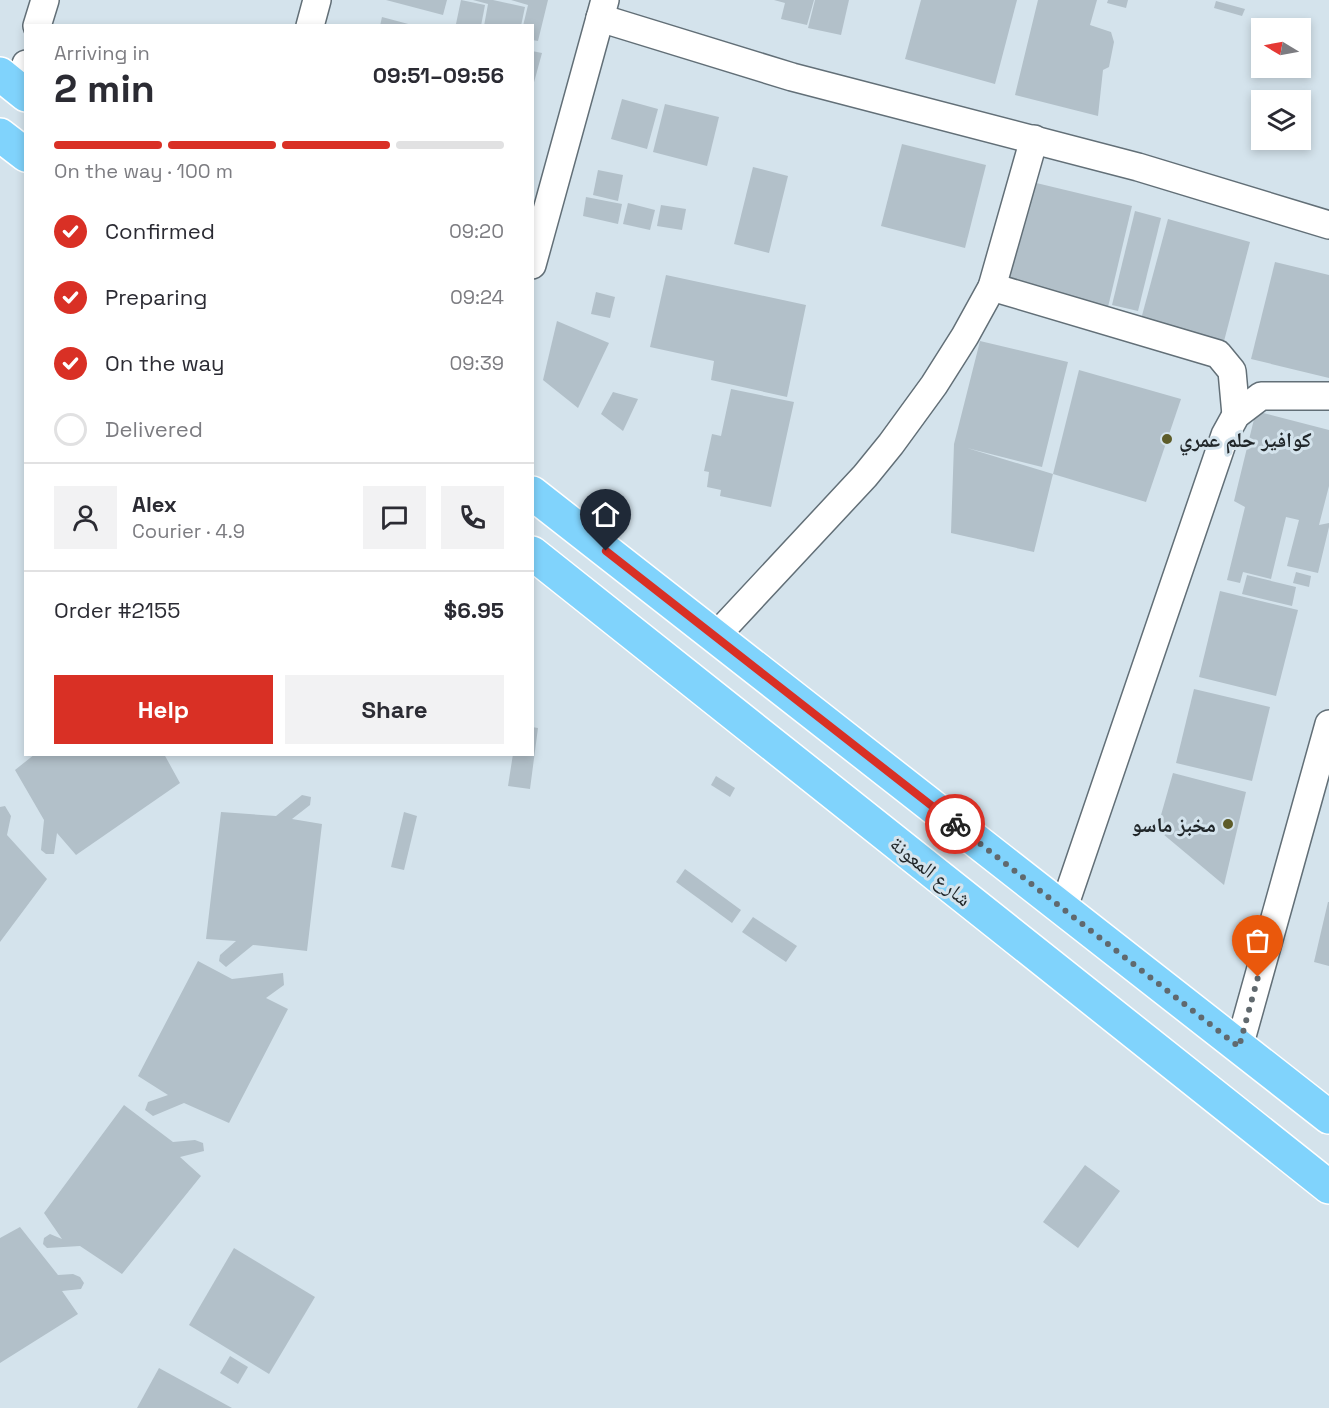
<!DOCTYPE html>
<html lang="en">
<head>
<meta charset="utf-8">
<style>
  body { margin:0; font-family:"Space Grotesk","Noto Naskh Arabic",sans-serif; background:#f2f2f3; color:#2b2b33; height:100vh; display:flex; flex-direction:column; font-size:22px; white-space:nowrap }
  * { box-sizing:border-box; margin:0 }
  p { font-size:20px; color:#7c7c81 }
  .icon { flex:none; width:33px; height:33px; fill:none; stroke:currentColor; stroke-width:2; stroke-linecap:round; stroke-linejoin:round }
  .map { position:relative; flex:1; overflow:hidden }
  .panel { position:absolute; left:24px; top:24px; width:510px; height:732px; display:flex; flex-direction:column; background:#fff; border-radius:0px; box-shadow:0 3px 9px #0003 }
  .panel>* { flex:none }
  .needle { width:39px; rotate:280deg }
  .buttons { position:absolute; left:1251px; top:18px; display:grid; gap:12px }
  .buttons a { display:grid; place-items:center; width:60px; height:60px; border-radius:0px; background:#fff; box-shadow:0 3px 9px #0003; font-size:30px }
  .pin { position:absolute; display:grid; place-items:center; width:51px; height:51px; color:#fff; margin:-62px -26px; border-radius:50% 50% 50% 0; rotate:-45deg; box-shadow:0 0 6px #0007 }
  .pin .icon { rotate:45deg }
  .courier { position:absolute; display:grid; place-items:center; width:60px; height:60px; margin:-30px; border:4px solid #d93025; border-radius:50%; background:#fff; color:#222; box-shadow:0 2px 8px #0007 }
  .head em { font-style:normal; font-weight:700 }
  .head div { display:flex; flex-direction:column-reverse }
  .head { display:flex; align-items:center; justify-content:space-between; height:102px; padding:0 30px }
  h1 { font-size:39px; font-weight:700; line-height:45px }
  .bar { display:grid; grid-template-columns:repeat(4,1fr); gap:9px 6px; align-content:center; height:72px; padding:0 30px }
  .bar i { height:8px; border-radius:4px; background:#e1e1e2 }
  .bar .active { background:#d93025 }
  .bar p { grid-column:span 4 }
  .line { display:flex; align-items:center; gap:15px; padding:0 30px; border-top:2px solid #e1e1e2 }
  .line div { flex:1 }
  .round { display:grid; place-items:center; flex:none; width:63px; height:63px; border-radius:0px; background:#f2f2f3 }
  ol { padding:0 30px; list-style:none }
  li { display:flex; align-items:center; gap:18px; height:66px }
  li p { margin-inline-start:auto }
  li .icon { padding:6px; border-radius:50%; background:#d93025; color:#fff; stroke-width:4 }
  li:last-child { color:#7c7c81 }
  li i { width:33px; height:33px; border:3px solid #e1e1e2; border-radius:50% }
  .button { display:flex; gap:12px; margin-top:auto; padding:12px 30px }
  .button a { flex:1; height:69px; border-radius:0px; background:#d93025; color:#fff; font-size:24px; font-weight:700; line-height:69px; text-align:center }
  .button a+a { background:#f2f2f3; color:#2b2b33 }
  .map>svg:first-child { display:block }
  .building { fill:#b2c0c9 }
  .lines { fill:none; stroke-linecap:round; stroke-linejoin:round }
  .minor-casing { stroke:#626f77; stroke-width:30 }
  .trunk-casing { stroke:#fff; stroke-width:36 }
  .minor { stroke:#fff; stroke-width:27 }
  .trunk { stroke:#80d3fc; stroke-width:33 }
  .done { stroke:#60696e; stroke-width:6; stroke-dasharray:0 10.8 }
  .route { stroke:#d93025; stroke-width:8 }
  .poi-dot { fill:#5d5c29; stroke:#d4e3ec; stroke-width:2 }
  .labels { text-anchor:middle; dominant-baseline:central; stroke-width:6; stroke-linejoin:round; paint-order:stroke }
  .poi-label { font-size:21px; font-weight:bold; fill:#21272a; stroke:#d4e3ec; text-anchor:start }
  .street-label { font-size:21px; fill:#21272a; stroke:#d4e3ec }
</style>
</head>
<body>
<div class="map">
<svg width="1329" height="1408" viewBox="0 0 1329 1408">
  <rect width="100%" height="100%" fill="#d4e3ec"/>
  <g class="building">
    <polygon points="386,0 447,0 443,15"/>
    <polygon points="461,0 485,5 481,26 456,24"/>
    <polygon points="473,0 493,0 525,7 521,26 484,26 488,4"/>
    <polygon points="511,0 548,0 538,41 532,40 532,26 523,26 528,5"/>
    <polygon points="774,0 814,0 807,25 781,19 785,3"/>
    <polygon points="815,0 849,0 841,35 808,28"/>
    <polygon points="921,0 1017,0 995,84 905,59"/>
    <polygon points="1038,0 1097,0 1090,25 1111,32 1114,42 1109,67 1103,70 1098,116 1015,95"/>
    <polygon points="1108,0 1128,0 1126,8 1107,3"/>
    <polygon points="1216,1 1245,9 1242,16 1214,8"/>
    <polygon points="382,17 412,25 412,26 380,26"/>
    <polygon points="532,51 542,53 533,86 532,86"/>
    <polygon points="622,99 658,109 647,149 611,139"/>
    <polygon points="665,104 719,117 707,166 653,152"/>
    <polygon points="902,144 986,165 965,248 881,226"/>
    <polygon points="753,167 788,176 769,253 734,244"/>
    <polygon points="598,170 623,175 618,201 593,195"/>
    <polygon points="1028,181 1132,206 1108,307 1003,281"/>
    <polygon points="586,197 622,204 618,224 583,216"/>
    <polygon points="628,203 655,210 650,230 623,224"/>
    <polygon points="661,205 686,209 682,230 657,226"/>
    <polygon points="1135,211 1161,218 1138,311 1112,305"/>
    <polygon points="1168,219 1250,242 1223,345 1140,323"/>
    <polygon points="1275,262 1329,275 1329,378 1251,359"/>
    <polygon points="666,275 806,305 787,397 711,380 714,361 650,347"/>
    <polygon points="596,292 615,297 610,318 591,314"/>
    <polygon points="557,321 609,343 578,408 543,380"/>
    <polygon points="980,341 1068,362 1042,467 967,448 1053,474 1034,552 951,533 954,444"/>
    <polygon points="1079,370 1181,399 1146,502 1053,474"/>
    <polygon points="731,389 794,402 771,507 720,496 721,490 707,487 709,472 704,471 712,434 721,436"/>
    <polygon points="613,392 638,399 623,431 601,414"/>
    <polygon points="1256,411 1329,430 1329,486 1319,525 1329,523 1329,527 1318,573 1287,566 1299,520 1286,517 1271,579 1243,572 1240,583 1227,580 1245,507 1234,501"/>
    <polygon points="614,503 631,518 624,526 607,511"/>
    <polygon points="1296,572 1311,576 1309,587 1293,583"/>
    <polygon points="1247,575 1296,587 1292,606 1242,594"/>
    <polygon points="1220,591 1298,610 1276,696 1199,677"/>
    <polygon points="1194,689 1270,707 1252,781 1176,763"/>
    <polygon points="532,727 538,728 530,789 508,786 513,754 532,754"/>
    <polygon points="35,754 164,754 180,783 76,855 57,833 54,854 46,854 41,850 44,820 15,770"/>
    <polygon points="1173,773 1246,792 1224,885 1157,829"/>
    <polygon points="716,776 735,788 730,797 711,785"/>
    <polygon points="302,795 311,797 310,805 292,819 322,824 307,951 253,945 226,967 219,961 220,955 236,941 206,939 221,812 276,816"/>
    <polygon points="5,806 11,816 7,835 47,879 0,942 0,807"/>
    <polygon points="404,812 417,816 404,870 391,867"/>
    <polygon points="685,869 741,910 732,923 676,882"/>
    <polygon points="1328,902 1329,902 1329,966 1314,962"/>
    <polygon points="753,917 797,946 786,962 742,932"/>
    <polygon points="198,961 232,979 283,973 284,985 266,998 288,1009 229,1123 184,1103 153,1116 145,1110 148,1102 168,1095 138,1076"/>
    <polygon points="124,1105 173,1142 195,1140 203,1143 204,1151 180,1157 201,1176 122,1274 80,1246 47,1248 43,1244 44,1238 50,1234 62,1239 44,1213"/>
    <polygon points="1085,1165 1120,1191 1078,1248 1043,1222"/>
    <polygon points="20,1227 58,1275 73,1274 80,1277 84,1283 81,1289 62,1291 78,1314 0,1363 0,1238"/>
    <polygon points="234,1248 315,1297 269,1374 189,1325"/>
    <polygon points="230,1356 248,1367 238,1384 220,1373"/>
    <polygon points="159,1368 232,1408 137,1408"/>
  </g>
  <g class="lines">
    <g class="minor-casing">
      <g id="minor">
        <polyline points="600,18 792,77 1138,167 1329,225"/>
        <polyline points="37,26 45,0"/>
        <polyline points="310,26 317,0"/>
        <polyline points="18,89 26,64"/>
        <polyline points="532,265 605,0"/>
        <polyline points="992,287 1218,354 1232,371 1236,415"/>
        <polyline points="715,637 865,476 891,444 934,385 965,336 992,287 1034,139"/>
        <polyline points="1063,910 1225,435 1236,415 1261,396 1329,396"/>
        <polyline points="1239,1047 1329,724"/>
      </g>
    </g>
    <g class="trunk-casing">
      <g id="trunk">
        <polyline points="0,74 26,95"/>
        <polyline points="0,135 26,155"/>
        <polyline points="532,493 1329,1117"/>
        <polyline points="532,553 1329,1187"/>
      </g>
    </g>
    <use href="#minor" class="minor"/>
    <use href="#trunk" class="trunk"/>
  </g>
  <g class="lines">
    <polyline class="done" points="955,824 1239,1047 1258,977"/>
    <polyline class="route" points="606,551 955,824"/>
  </g>
  <g class="poi-dot">
    <circle cx="1167" cy="439" r="6"/>
    <circle cx="1228" cy="824" r="6"/>
  </g>
  <g class="labels">
    <g class="poi-label">
      <text x="1179" y="439">كوافير حلم عمري</text>
      <text x="1216" y="824" text-anchor="end">مخبز ماسو</text>
    </g>
    <g class="street-label">
      <text transform="translate(931 871) rotate(39)">شارع المعونة</text>
    </g>
  </g>
</svg>
<div class="buttons">
<a><svg class="needle" viewBox="-14 -14 28 28"><path d="M0-13l5 13h-10z" fill="#e53935"/><path d="M0 13l5-13h-10z" fill="#7c7c81"/></svg></a>
<a><svg class="icon" aria-label="layers" viewBox="0 0 24 24"><path d="M12 4l9 5-9 5-9-5zM3 14l9 5 9-5"/></svg></a>
</div>
<div class="pin" style="left:1258px;top:977px;background:#ea580c"><svg class="icon" aria-label="bag" viewBox="0 0 24 24"><path d="M5 8h14l-1 12H6zM9 8a3 3 0 0 1 6 0"/></svg></div>
<div class="pin" style="left:606px;top:551px;background:#1f2937"><svg class="icon" aria-label="home" viewBox="0 0 24 24"><path d="M3 11l9-7 9 7M6 9v11h12V9"/></svg></div>
<div class="courier" style="left:955px;top:824px"><svg class="icon" aria-label="bike" viewBox="0 0 24 24"><circle cx="6" cy="16" r="4"/><circle cx="18" cy="16" r="4"/><path d="M6 16l4-8h5l3 8M10 8l3 8H6M13 5h3"/></svg></div>
<section class="panel">
<div class="head"><div><h1>2 min</h1><p>Arriving in</p></div><em>09:51–09:56</em></div>
<div class="bar"><i class="active"></i><i class="active"></i><i class="active"></i><i></i><p>On the way · 100 m</p></div>
<ol>
<li><svg class="icon" aria-label="check" viewBox="0 0 24 24"><path d="M5 12l5 5 9-10"/></svg>Confirmed<p>09:20</p></li>
<li><svg class="icon" aria-label="check" viewBox="0 0 24 24"><path d="M5 12l5 5 9-10"/></svg>Preparing<p>09:24</p></li>
<li><svg class="icon" aria-label="check" viewBox="0 0 24 24"><path d="M5 12l5 5 9-10"/></svg>On the way<p>09:39</p></li>
<li><i></i>Delivered</li>
</ol>
<div class="line" style="height:108px"><a class="round"><svg class="icon" aria-label="person" viewBox="0 0 24 24"><circle cx="12" cy="8" r="4"/><path d="M4 21q1-7 8-7t8 7"/></svg></a><div><b>Alex</b><p>Courier · 4.9</p></div><a class="round"><svg class="icon" aria-label="chat" viewBox="0 0 24 24"><path d="M4 5h16v11H9l-5 4z"/></svg></a><a class="round"><svg class="icon" aria-label="phone" viewBox="0 0 24 24"><path d="M5 4h4l2 5-3 2q2 4 5 5l2-3 5 2v4C11 20 4 13 5 4z"/></svg></a></div>
<div class="line" style="height:78px"><div>Order #2155</div><b>$6.95</b></div>
<div class="button"><a>Help</a><a>Share</a></div>
</section>
</div>
</body>
</html>
